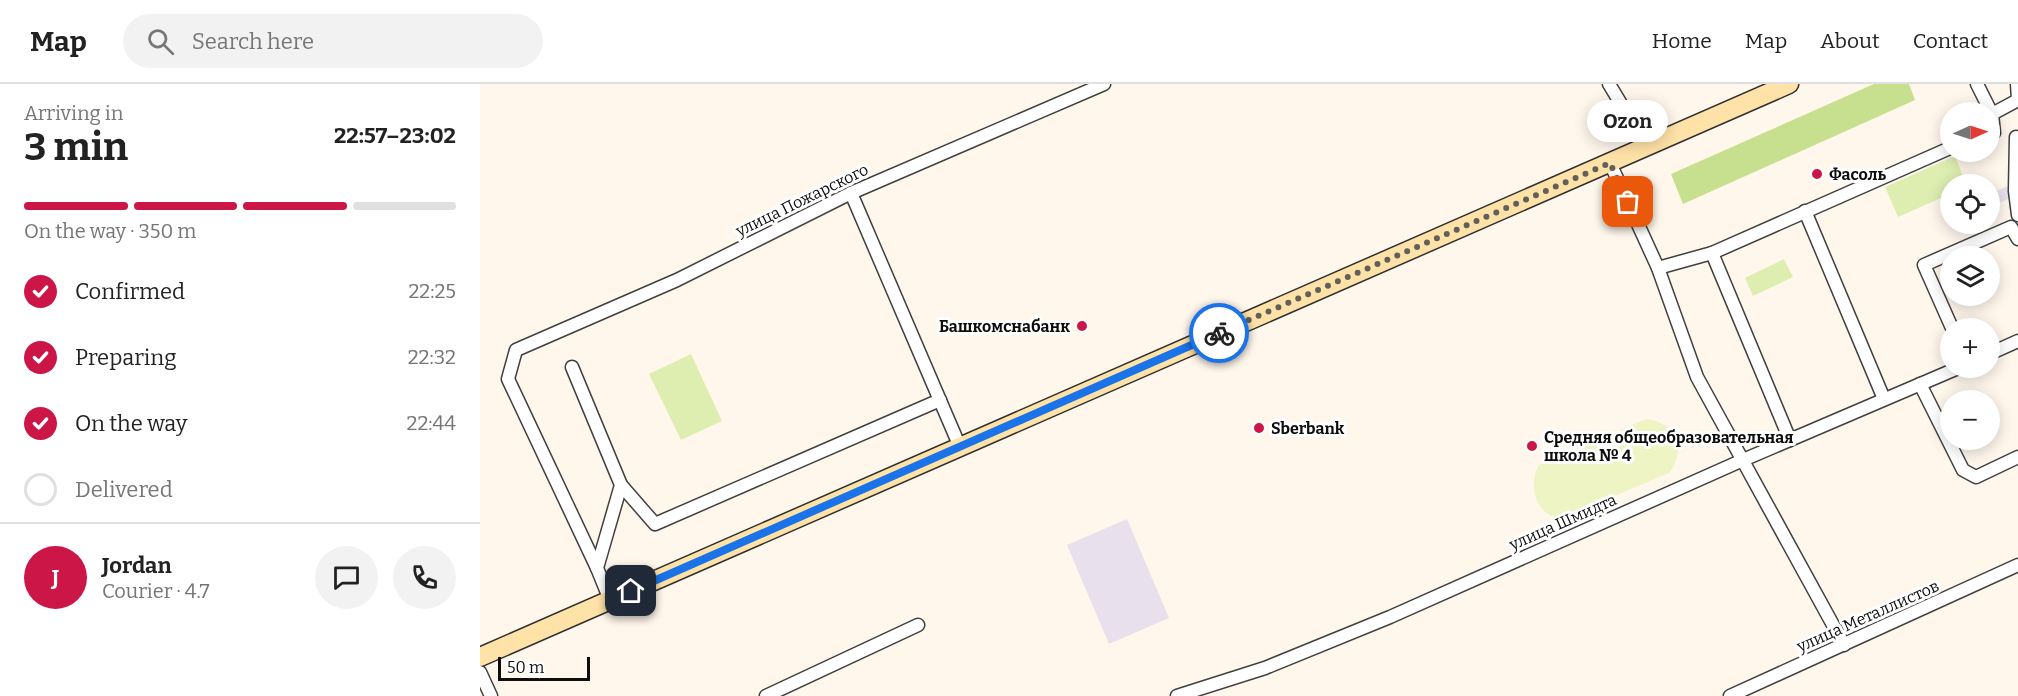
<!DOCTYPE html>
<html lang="en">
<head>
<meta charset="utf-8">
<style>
  body { margin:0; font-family:Bitter,serif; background:#f2f2f2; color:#222; height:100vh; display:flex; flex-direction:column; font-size:22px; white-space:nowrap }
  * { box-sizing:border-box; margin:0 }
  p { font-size:20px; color:#767676 }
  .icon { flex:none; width:33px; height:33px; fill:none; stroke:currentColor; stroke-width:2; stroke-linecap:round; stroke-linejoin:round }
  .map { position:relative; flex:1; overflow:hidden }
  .side { display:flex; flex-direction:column; background:#fff; width:480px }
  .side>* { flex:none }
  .needle { width:39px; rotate:87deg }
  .tools { position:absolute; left:1460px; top:18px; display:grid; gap:12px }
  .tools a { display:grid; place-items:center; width:60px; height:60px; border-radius:50%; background:#fff; box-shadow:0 3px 15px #0003; font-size:30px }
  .scale { position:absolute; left:18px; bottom:15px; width:92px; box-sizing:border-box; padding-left:6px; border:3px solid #0d0d0d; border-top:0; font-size:16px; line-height:21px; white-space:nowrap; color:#0d0d0d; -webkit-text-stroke:4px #fff; paint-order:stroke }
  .pin { position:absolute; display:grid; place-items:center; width:51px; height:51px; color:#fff; margin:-26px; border-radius:12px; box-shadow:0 3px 9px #0006 }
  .courier { position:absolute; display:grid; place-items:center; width:60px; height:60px; margin:-30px; border:4px solid #1a73e8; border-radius:50%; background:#fff; color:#222; box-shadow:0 2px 8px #0007 }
  .bubble { position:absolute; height:42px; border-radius:21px; background:#fff; box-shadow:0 3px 15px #0003; font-size:20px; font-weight:700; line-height:42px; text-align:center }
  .head em { font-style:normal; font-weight:700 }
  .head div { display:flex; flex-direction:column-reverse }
  .head { display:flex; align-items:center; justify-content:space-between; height:102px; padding:0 24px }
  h1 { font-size:39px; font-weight:700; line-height:45px }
  .bar { display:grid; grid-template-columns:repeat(4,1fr); gap:9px 6px; align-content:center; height:72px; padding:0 24px }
  .bar i { height:8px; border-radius:4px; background:#e0e0e0 }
  .bar .current { background:#cb1647 }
  .bar p { grid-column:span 4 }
  .line { display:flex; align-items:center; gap:15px; padding:0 24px; border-top:2px solid #e0e0e0 }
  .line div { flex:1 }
  .round { display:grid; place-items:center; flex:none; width:63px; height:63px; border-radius:32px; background:#f2f2f2 }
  ol { padding:0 24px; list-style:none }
  li { display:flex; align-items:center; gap:18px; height:66px }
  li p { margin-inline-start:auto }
  li .icon { padding:6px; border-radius:50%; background:#cb1647; color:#fff; stroke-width:4 }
  li:last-child { color:#767676 }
  li i { width:33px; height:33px; border:3px solid #e0e0e0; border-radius:50% }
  header { display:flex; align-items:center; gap:36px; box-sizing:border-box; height:84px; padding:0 30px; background:#fff; border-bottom:2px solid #e0e0e0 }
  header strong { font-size:28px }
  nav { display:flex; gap:33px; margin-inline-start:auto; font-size:21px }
  .search { width:420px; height:54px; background:#f2f2f2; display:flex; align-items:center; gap:15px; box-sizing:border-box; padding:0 21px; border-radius:33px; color:#767676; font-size:22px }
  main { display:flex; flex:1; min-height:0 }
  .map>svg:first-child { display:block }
  .industrial { fill:#e8e0ed }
  .green { fill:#deeeb1 }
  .forest { fill:#c6e08f }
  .pitch { fill:#eef4c4 }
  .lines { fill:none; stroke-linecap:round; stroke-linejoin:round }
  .street-casing { stroke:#404040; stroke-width:15 }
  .secondary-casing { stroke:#2f2f2f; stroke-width:21 }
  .street { stroke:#fff; stroke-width:12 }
  .secondary { stroke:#ffe2a7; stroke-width:18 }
  .done { stroke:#625f5b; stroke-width:6; stroke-dasharray:0 10.8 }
  .route { stroke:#1a73e8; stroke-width:8 }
  .poi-dot { fill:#cb1647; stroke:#fff; stroke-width:2 }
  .labels { text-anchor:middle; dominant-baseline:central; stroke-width:6; stroke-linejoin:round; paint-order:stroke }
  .poi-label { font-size:16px; font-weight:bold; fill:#0d0d0d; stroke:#fff; text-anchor:start }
  .street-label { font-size:16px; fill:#0d0d0d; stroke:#fff }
</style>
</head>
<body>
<header>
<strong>Map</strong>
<div class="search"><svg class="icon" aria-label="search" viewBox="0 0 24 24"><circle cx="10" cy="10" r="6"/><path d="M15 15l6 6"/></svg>Search here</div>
<nav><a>Home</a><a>Map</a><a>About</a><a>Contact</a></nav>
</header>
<main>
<section class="side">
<div class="head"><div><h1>3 min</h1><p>Arriving in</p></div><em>22:57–23:02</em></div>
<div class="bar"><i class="current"></i><i class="current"></i><i class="current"></i><i></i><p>On the way · 350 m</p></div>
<ol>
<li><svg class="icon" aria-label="check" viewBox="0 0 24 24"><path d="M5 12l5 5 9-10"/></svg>Confirmed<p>22:25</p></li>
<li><svg class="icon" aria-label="check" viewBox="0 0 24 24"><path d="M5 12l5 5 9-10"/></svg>Preparing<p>22:32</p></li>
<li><svg class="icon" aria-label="check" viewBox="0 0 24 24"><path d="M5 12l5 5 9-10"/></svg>On the way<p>22:44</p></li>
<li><i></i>Delivered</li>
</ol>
<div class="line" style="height:108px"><b class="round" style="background:#cb1647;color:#fff">J</b><div><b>Jordan</b><p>Courier · 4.7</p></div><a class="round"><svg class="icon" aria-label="chat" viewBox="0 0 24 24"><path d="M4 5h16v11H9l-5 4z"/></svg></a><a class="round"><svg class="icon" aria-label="phone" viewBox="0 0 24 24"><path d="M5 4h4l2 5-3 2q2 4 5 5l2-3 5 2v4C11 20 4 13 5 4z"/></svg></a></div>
</section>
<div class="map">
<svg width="1538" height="612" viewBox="0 0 1538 612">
  <rect width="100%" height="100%" fill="#fff7ec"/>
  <g class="industrial">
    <polygon points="1527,102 1532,113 1509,124 1509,111"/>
    <polygon points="647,435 689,534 629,560 587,461"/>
  </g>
  <g class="green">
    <polygon points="1475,72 1486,100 1470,100 1470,110 1418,133 1405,103"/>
    <polygon points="1304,175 1313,193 1273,212 1265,194"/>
    <polygon points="211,270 242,337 201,356 169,290"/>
  </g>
  <polygon class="forest" points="1394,0 1429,0 1435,16 1203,120 1191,90"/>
  <path class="pitch" d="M1166,335C1195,338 1208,365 1189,389L1082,434C1056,434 1047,400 1059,381Z"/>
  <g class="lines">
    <g class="street-casing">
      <g id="street">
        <polyline points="1129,0 1167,63"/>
        <polyline points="1497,0 1512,30 1514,49"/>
        <polyline points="1512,30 1538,16 1537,0"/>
        <polyline points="1536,53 1535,107 1538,131"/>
        <polyline points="1130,79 1178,184 1217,293 1364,561"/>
        <polyline points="371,109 480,363"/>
        <polyline points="1325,127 1404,315"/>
        <polyline points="1178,184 1232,169"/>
        <polyline points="1472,244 1444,181 1531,143 1538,155"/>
        <polyline points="1509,270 1538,257"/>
        <polyline points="92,283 141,401 117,484 130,516"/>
        <polyline points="1440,300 1483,386 1496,393 1538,373"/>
        <polyline points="1310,356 1232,169 1470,64"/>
        <polyline points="141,401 175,440 460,316"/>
        <polyline points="117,484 28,295 36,266 197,196 371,109 624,0"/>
        <polyline points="0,588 11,612"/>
        <polyline points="286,612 438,541"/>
        <polyline points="697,612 785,584 910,533 1263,376 1478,284"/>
        <polyline points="1250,612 1538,481"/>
      </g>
    </g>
    <g class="secondary-casing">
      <polyline id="secondary" points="0,573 1309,0"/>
    </g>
    <use href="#street" class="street"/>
    <use href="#secondary" class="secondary"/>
  </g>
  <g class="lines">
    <polyline class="done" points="739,249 1130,79 1148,118"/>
    <polyline class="route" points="151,507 739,249"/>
  </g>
  <g class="poi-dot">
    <circle cx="1337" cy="90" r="6"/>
    <circle cx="602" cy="242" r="6"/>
    <circle cx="779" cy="344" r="6"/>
    <circle cx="1052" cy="362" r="6"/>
  </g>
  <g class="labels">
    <g class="poi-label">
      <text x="1349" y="90">Фасоль</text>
      <text x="590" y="242" text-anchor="end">Башкомснабанк</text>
      <text x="791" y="344">Sberbank</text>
      <text x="1064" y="353">Средняя общеобразовательная<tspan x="1064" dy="18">школа № 4</tspan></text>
    </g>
    <g class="street-label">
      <text transform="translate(322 116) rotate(-26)">улица Пожарского</text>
      <text transform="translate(1083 438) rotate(-24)">улица Шмидта</text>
      <text transform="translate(1388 532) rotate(-24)">улица Металлистов</text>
    </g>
  </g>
</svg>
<div class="tools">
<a><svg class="needle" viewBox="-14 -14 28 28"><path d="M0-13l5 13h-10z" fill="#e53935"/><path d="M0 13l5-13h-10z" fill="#767676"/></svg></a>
<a><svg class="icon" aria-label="locate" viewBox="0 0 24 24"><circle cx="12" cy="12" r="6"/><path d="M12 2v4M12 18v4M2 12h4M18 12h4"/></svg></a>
<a><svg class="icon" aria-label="layers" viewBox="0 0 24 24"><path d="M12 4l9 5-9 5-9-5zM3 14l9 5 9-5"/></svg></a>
<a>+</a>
<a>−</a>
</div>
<div class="scale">50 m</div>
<div class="pin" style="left:1148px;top:118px;background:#ea580c"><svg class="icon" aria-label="bag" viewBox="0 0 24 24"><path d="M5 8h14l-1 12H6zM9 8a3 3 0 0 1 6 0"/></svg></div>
<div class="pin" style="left:151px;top:507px;background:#1f2937"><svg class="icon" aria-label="home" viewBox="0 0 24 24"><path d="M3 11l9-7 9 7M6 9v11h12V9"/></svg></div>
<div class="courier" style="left:739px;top:249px"><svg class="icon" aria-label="bike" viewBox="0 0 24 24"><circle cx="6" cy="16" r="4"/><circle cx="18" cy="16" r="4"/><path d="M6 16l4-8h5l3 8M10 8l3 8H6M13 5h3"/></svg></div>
<div class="bubble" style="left:1107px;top:16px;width:81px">Ozon</div>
</div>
</main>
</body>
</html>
